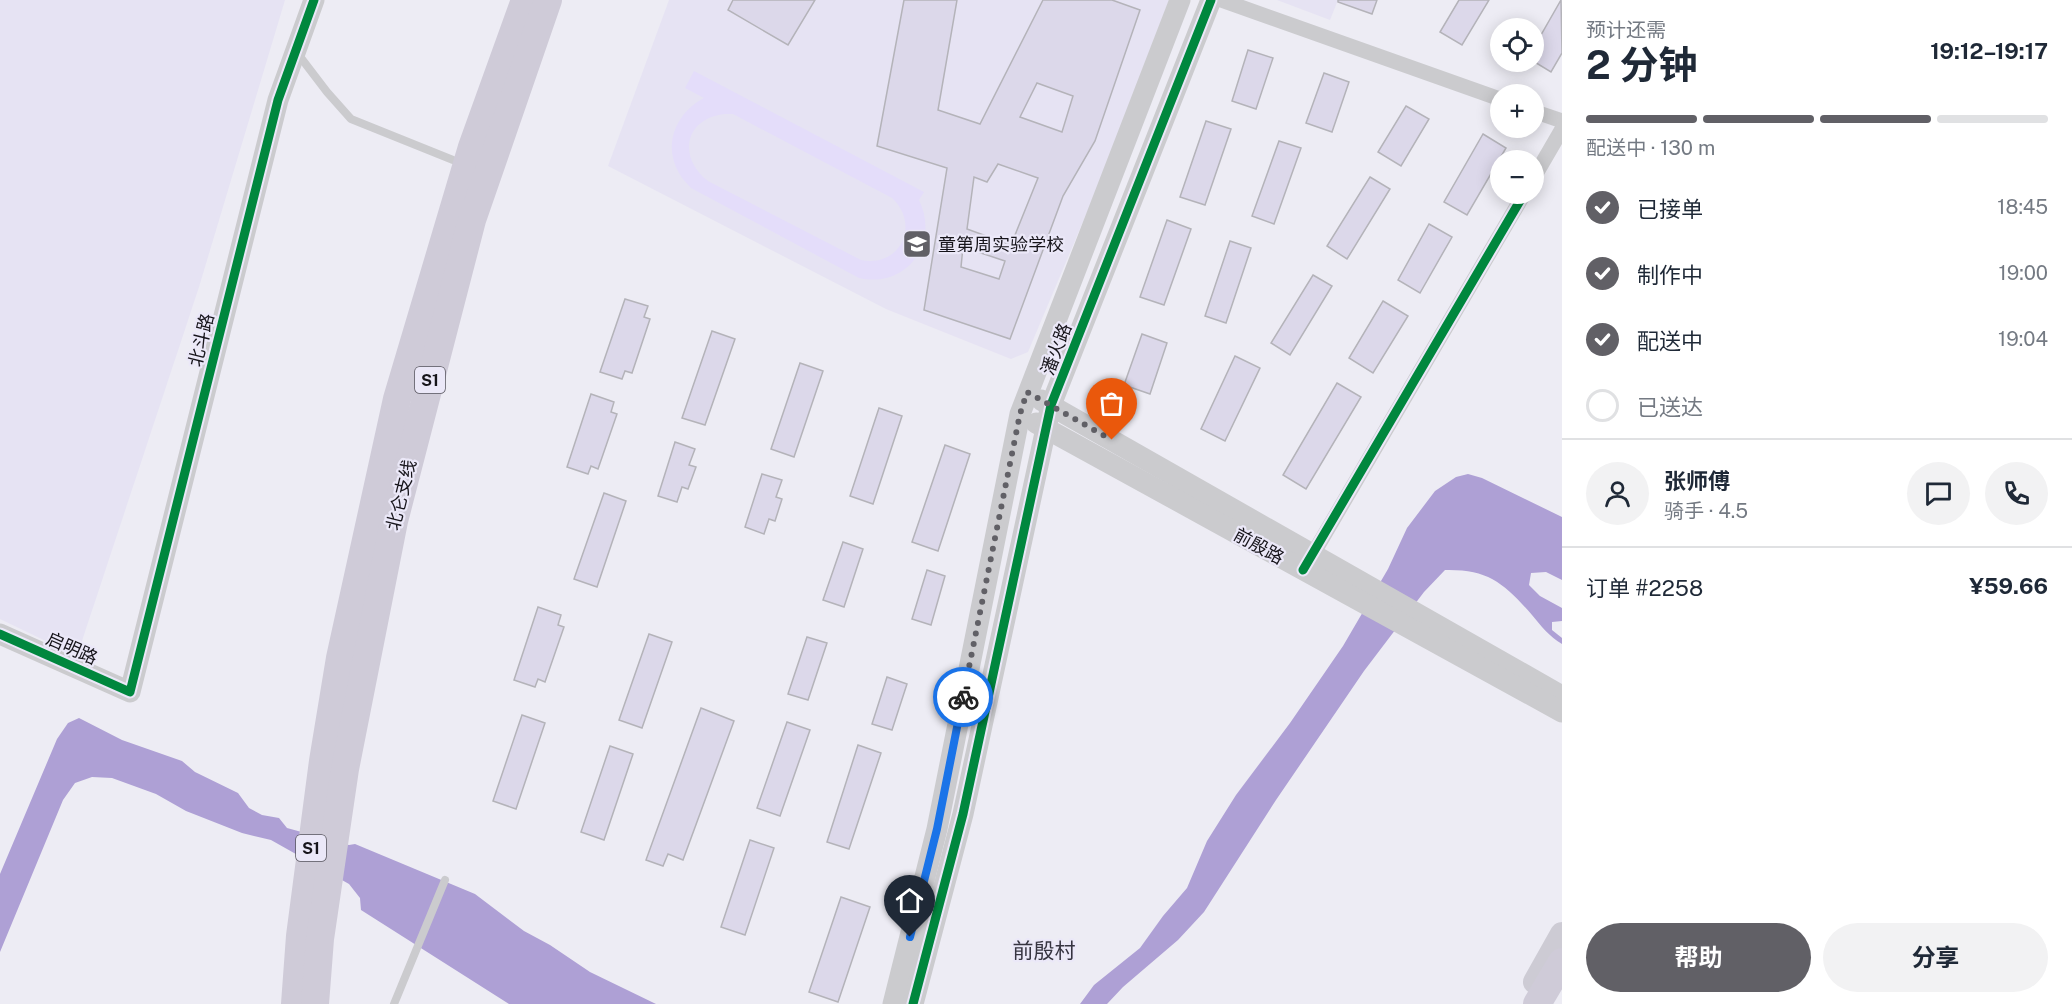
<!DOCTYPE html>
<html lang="zh">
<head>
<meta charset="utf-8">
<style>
  body { margin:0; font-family:"Public Sans","Noto Sans SC",sans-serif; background:#f2f2f3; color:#1f2937; height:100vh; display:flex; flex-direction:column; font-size:22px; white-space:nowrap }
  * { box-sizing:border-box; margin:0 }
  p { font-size:20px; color:#747a83 }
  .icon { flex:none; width:33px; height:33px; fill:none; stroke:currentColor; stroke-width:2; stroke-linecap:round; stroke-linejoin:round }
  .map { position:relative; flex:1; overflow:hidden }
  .sheet { display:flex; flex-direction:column; background:#fff; width:510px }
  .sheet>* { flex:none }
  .fabs { position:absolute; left:1490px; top:18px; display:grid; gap:12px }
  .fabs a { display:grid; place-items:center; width:54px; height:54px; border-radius:50%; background:#fff; box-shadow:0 3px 15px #0003; font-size:30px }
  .pin { position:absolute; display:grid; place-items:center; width:51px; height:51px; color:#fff; margin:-62px -26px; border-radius:50% 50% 50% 0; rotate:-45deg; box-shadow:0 0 6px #0007 }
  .pin .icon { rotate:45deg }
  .courier { position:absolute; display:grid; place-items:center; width:60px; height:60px; margin:-30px; border:4px solid #1a73e8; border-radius:50%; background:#fff; color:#222; box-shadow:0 2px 8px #0007 }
  .head em { font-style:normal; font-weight:700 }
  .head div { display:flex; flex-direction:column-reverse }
  .head { display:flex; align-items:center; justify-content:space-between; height:102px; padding:0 24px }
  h1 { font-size:39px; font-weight:700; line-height:45px }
  .bar { display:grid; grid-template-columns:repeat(4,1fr); gap:9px 6px; align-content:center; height:72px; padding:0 24px }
  .bar i { height:8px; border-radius:4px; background:#e0e1e3 }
  .bar .current { background:#616066 }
  .bar p { grid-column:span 4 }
  .line { display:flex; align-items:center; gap:15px; padding:0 24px; border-top:2px solid #e0e1e3 }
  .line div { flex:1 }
  .round { display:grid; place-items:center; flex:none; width:63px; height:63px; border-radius:32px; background:#f2f2f3 }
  ol { padding:0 24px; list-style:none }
  li { display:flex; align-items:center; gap:18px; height:66px }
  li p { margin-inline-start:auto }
  li .icon { padding:6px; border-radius:50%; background:#616066; color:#fff; stroke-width:4 }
  li:last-child { color:#747a83 }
  li i { width:33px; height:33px; border:3px solid #e0e1e3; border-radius:50% }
  .button { display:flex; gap:12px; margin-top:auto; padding:12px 24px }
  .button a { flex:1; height:69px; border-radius:36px; background:#616066; color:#fff; font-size:24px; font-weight:700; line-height:69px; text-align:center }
  .button a+a { background:#f2f2f3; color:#1f2937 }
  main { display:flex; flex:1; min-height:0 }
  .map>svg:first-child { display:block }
  .built { fill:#e6e3f3 }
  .green { fill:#e4ddfa; fill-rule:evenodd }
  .water { fill:#aea0d5 }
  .building { fill:#dcd8ea; stroke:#b4b3b9; stroke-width:1.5; fill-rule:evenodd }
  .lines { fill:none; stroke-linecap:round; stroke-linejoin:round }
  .lane { stroke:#cbcbce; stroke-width:8 }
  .street { stroke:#cbcbce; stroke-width:15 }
  .secondary { stroke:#cbcbce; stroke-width:21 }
  .primary { stroke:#cdcbd4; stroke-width:24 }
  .highway { stroke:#cfcbd8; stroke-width:28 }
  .cycleway-casing { stroke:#ebe8f8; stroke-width:13 }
  .cycleway { stroke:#00873e; stroke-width:9 }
  .done { stroke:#616066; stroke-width:6; stroke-dasharray:0 10.8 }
  .route { stroke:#1a73e8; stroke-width:8 }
  .labels { text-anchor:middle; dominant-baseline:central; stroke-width:4.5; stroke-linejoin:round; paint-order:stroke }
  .shield { fill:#ebe8f8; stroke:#56545d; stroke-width:1.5 }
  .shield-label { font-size:16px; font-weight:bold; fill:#16141a }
  .poi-label { font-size:18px; fill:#16141a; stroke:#ebe8f8; text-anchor:start }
  .street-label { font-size:18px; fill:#16141a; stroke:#ebe8f8 }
  .quarter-label { font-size:21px; fill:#363440; stroke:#ebe8f8 }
</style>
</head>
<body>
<main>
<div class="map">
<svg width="1562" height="1004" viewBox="0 0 1562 1004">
  <rect width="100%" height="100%" fill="#edecf4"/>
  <g class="built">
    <polygon points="0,0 285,0 199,287 77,656 0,619"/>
    <polygon points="669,0 1169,0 1101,179 1028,352 1011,359 886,309 608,166"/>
    <polygon points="1277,0 1338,0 1330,20"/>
  </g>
  <path class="green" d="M694,71L924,192L919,200C940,242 907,289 859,278L691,188C687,183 682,179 679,173C662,144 677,112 704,98L685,88ZM725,114H733L892,198C921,225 900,268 861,260L708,181C677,157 685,118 725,114Z"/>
  <g class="water">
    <path d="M1468,474L1482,478L1562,517V580L1546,572L1531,573L1529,585L1540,596L1562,608V621L1552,622V630L1562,638V644C1549,636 1541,626 1532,615C1504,583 1488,569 1445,570L1424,592L1364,671L1276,800L1204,912L1178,940L1123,987L1107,1004H1080L1094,985L1140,948L1163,916L1187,888L1207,841L1236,795L1290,723L1343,646L1388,569L1407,528L1435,491L1456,477Z"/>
    <polygon points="79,718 122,740 182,761 195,772 238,793 249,808 262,815 279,818 287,828 349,845 355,844 475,894 524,931 550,945 590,972 656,1004 509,1004 361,910 360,898 349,884 271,840 242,833 186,811 156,794 112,778 92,777 75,783 63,800 0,952 0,874 57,739 68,723"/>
  </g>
  <g class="building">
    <polygon points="733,0 815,0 788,45 728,10"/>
    <path d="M904,0H957L938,110L980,124L1043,0H1112L1140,10L1095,141L1063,196L1010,339L924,310L947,168L877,146ZM1037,83L1073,96L1062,132L1020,117ZM998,164L1038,178L1011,245L967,229L974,177L987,182ZM963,247L1005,261L999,279L961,267Z"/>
    <polygon points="1338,0 1377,0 1372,14 1338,2"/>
    <polygon points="1459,0 1489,0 1462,45 1440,32"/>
    <polygon points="1561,0 1562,53 1551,72 1533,61 1533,49"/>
    <polygon points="1248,50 1273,58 1256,109 1232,101"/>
    <polygon points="1324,73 1349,82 1332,132 1306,123"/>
    <polygon points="1406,106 1429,119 1401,166 1378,152"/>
    <polygon points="1206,121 1231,129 1205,205 1180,197"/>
    <polygon points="1483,134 1506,148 1467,215 1444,202"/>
    <polygon points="1279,141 1301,148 1274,224 1252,216"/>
    <polygon points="1370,177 1390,189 1347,259 1327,246"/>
    <polygon points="1167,220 1191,229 1164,305 1140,297"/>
    <polygon points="1429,224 1452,237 1420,293 1398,280"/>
    <polygon points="1230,241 1251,248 1226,323 1205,316"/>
    <polygon points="1313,275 1332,286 1290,355 1271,343"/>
    <polygon points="625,299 648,306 644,317 650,319 632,373 625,371 622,379 600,372"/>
    <polygon points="1383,301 1408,316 1373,373 1349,358"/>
    <polygon points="712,331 735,339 705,425 682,418"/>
    <polygon points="1142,334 1167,343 1150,394 1124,385"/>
    <polygon points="1235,356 1260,368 1225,441 1201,429"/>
    <polygon points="800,363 823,371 794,457 771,449"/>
    <polygon points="1337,383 1361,397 1306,489 1283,475"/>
    <polygon points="591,394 614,402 611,412 617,414 598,469 591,466 588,474 567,467"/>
    <polygon points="879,408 902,416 873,504 850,496"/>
    <polygon points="675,442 695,449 689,465 696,467 688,489 682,487 677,502 658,496"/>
    <polygon points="945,445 970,454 938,551 912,542"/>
    <polygon points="762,474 782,480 776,497 782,499 775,521 769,519 764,534 745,527"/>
    <polygon points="604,493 626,501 597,587 574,579"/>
    <polygon points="843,542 863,549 844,607 823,600"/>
    <polygon points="927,570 945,576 931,625 912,619"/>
    <polygon points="538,607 561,615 558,625 564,627 545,682 538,679 535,687 514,680"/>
    <polygon points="649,634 672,642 642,728 619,720"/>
    <polygon points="807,637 827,643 808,700 788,694"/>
    <polygon points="887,677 907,684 892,730 872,724"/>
    <polygon points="701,708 734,721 683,860 668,854 663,866 646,860"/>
    <polygon points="522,715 545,723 516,809 493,801"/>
    <polygon points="787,722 810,730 780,816 757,808"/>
    <polygon points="858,745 881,753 849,849 827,842"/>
    <polygon points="610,746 633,754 604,840 581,832"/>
    <polygon points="750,840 774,848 745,935 721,927"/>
    <polygon points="841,897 870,907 838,1002 809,992"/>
  </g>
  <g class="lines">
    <g class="lane">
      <polyline points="298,54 327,92 351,119 453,160"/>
      <polyline points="394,1004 445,880"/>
    </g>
    <g class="street">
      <polyline points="1221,0 1500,99"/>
      <polyline points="1533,111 1562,121"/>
      <polyline points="1533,179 1562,129"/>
      <polyline points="1309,561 1524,194"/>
    </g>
    <g class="secondary">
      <polyline points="1041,400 1562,696"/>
      <polyline points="1036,423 1562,712"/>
      <polyline points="0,634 130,692 278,100 314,0"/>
      <polyline points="893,1004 937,829 1020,414 1180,0"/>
      <polyline points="913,1004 963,814 1051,405 1211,0"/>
    </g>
    <polyline class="primary" points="1535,982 1562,934"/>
    <g class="highway">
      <polyline points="295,1004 300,936 323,761 340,658 397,399 472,147 525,0"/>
      <polyline points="315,1004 320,939 345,769 394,521 472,220 548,0"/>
      <polyline points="1537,1004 1562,962"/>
    </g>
    <g class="cycleway-casing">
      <g id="cycleway">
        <polyline points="1303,570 1524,194"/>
        <polyline points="0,634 130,692 278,100 314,0"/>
        <polyline points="913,1004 963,814 1051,405 1211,0"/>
      </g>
    </g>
    <use href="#cycleway" class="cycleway"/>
  </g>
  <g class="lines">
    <polyline class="done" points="963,697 1020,414 1027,392 1112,440"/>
    <polyline class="route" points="910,937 937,829 963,697"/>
  </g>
  <defs>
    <g id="school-square" transform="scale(1.5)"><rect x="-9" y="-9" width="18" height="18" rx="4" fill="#616066" stroke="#ebe8f8"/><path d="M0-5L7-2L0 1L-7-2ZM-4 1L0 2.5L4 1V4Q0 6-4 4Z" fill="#fff"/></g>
  </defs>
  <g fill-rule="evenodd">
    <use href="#school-square" x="917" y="244"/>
  </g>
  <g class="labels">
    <g class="shield">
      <rect x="415" y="367" width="30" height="26" rx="4.5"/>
      <rect x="296" y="835" width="30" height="26" rx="4.5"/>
    </g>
    <g class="shield-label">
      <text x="430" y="380">S1</text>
      <text x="311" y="848">S1</text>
    </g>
    <g class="poi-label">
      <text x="938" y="244">童第周实验学校</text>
    </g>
    <g class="street-label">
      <text transform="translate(201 340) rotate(-76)">北斗路</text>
      <text transform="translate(1056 349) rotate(-69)">潘火路</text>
      <text transform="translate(401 495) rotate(-76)">北仑支线</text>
      <text transform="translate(1259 546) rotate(29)">前殷路</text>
      <text transform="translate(72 648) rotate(24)">启明路</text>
    </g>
    <g class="quarter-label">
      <text x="1044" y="950">前殷村</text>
    </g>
  </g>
</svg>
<div class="fabs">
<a><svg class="icon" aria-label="locate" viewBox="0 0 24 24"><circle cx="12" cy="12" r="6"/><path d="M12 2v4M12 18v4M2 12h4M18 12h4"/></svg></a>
<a>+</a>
<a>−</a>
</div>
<div class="pin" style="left:1112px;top:440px;background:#ea580c"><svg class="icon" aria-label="bag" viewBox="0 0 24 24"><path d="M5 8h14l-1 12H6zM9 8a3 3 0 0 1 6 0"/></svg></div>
<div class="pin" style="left:910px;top:937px;background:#1f2937"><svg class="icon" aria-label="home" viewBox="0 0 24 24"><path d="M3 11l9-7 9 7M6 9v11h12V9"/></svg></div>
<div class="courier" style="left:963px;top:697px"><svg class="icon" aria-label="bike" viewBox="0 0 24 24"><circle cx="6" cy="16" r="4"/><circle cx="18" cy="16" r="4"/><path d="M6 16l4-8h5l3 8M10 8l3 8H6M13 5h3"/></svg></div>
</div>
<section class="sheet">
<div class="head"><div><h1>2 分钟</h1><p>预计还需</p></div><em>19:12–19:17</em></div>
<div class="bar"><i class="current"></i><i class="current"></i><i class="current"></i><i></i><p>配送中 · 130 m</p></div>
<ol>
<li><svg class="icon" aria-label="check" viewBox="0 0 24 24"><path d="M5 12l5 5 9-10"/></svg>已接单<p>18:45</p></li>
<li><svg class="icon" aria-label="check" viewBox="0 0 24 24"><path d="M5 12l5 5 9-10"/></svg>制作中<p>19:00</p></li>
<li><svg class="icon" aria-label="check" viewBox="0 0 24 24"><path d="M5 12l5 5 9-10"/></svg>配送中<p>19:04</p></li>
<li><i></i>已送达</li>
</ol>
<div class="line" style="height:108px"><a class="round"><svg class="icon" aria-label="person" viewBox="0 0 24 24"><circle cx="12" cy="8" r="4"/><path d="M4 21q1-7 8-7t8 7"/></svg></a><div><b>张师傅</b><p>骑手 · 4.5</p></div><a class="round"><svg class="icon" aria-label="chat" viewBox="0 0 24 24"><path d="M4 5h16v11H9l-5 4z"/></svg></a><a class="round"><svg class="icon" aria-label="phone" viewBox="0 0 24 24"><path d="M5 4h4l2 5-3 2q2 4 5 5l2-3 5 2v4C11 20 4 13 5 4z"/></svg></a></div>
<div class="line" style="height:78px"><div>订单 #2258</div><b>¥59.66</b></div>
<div class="button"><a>帮助</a><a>分享</a></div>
</section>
</main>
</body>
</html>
